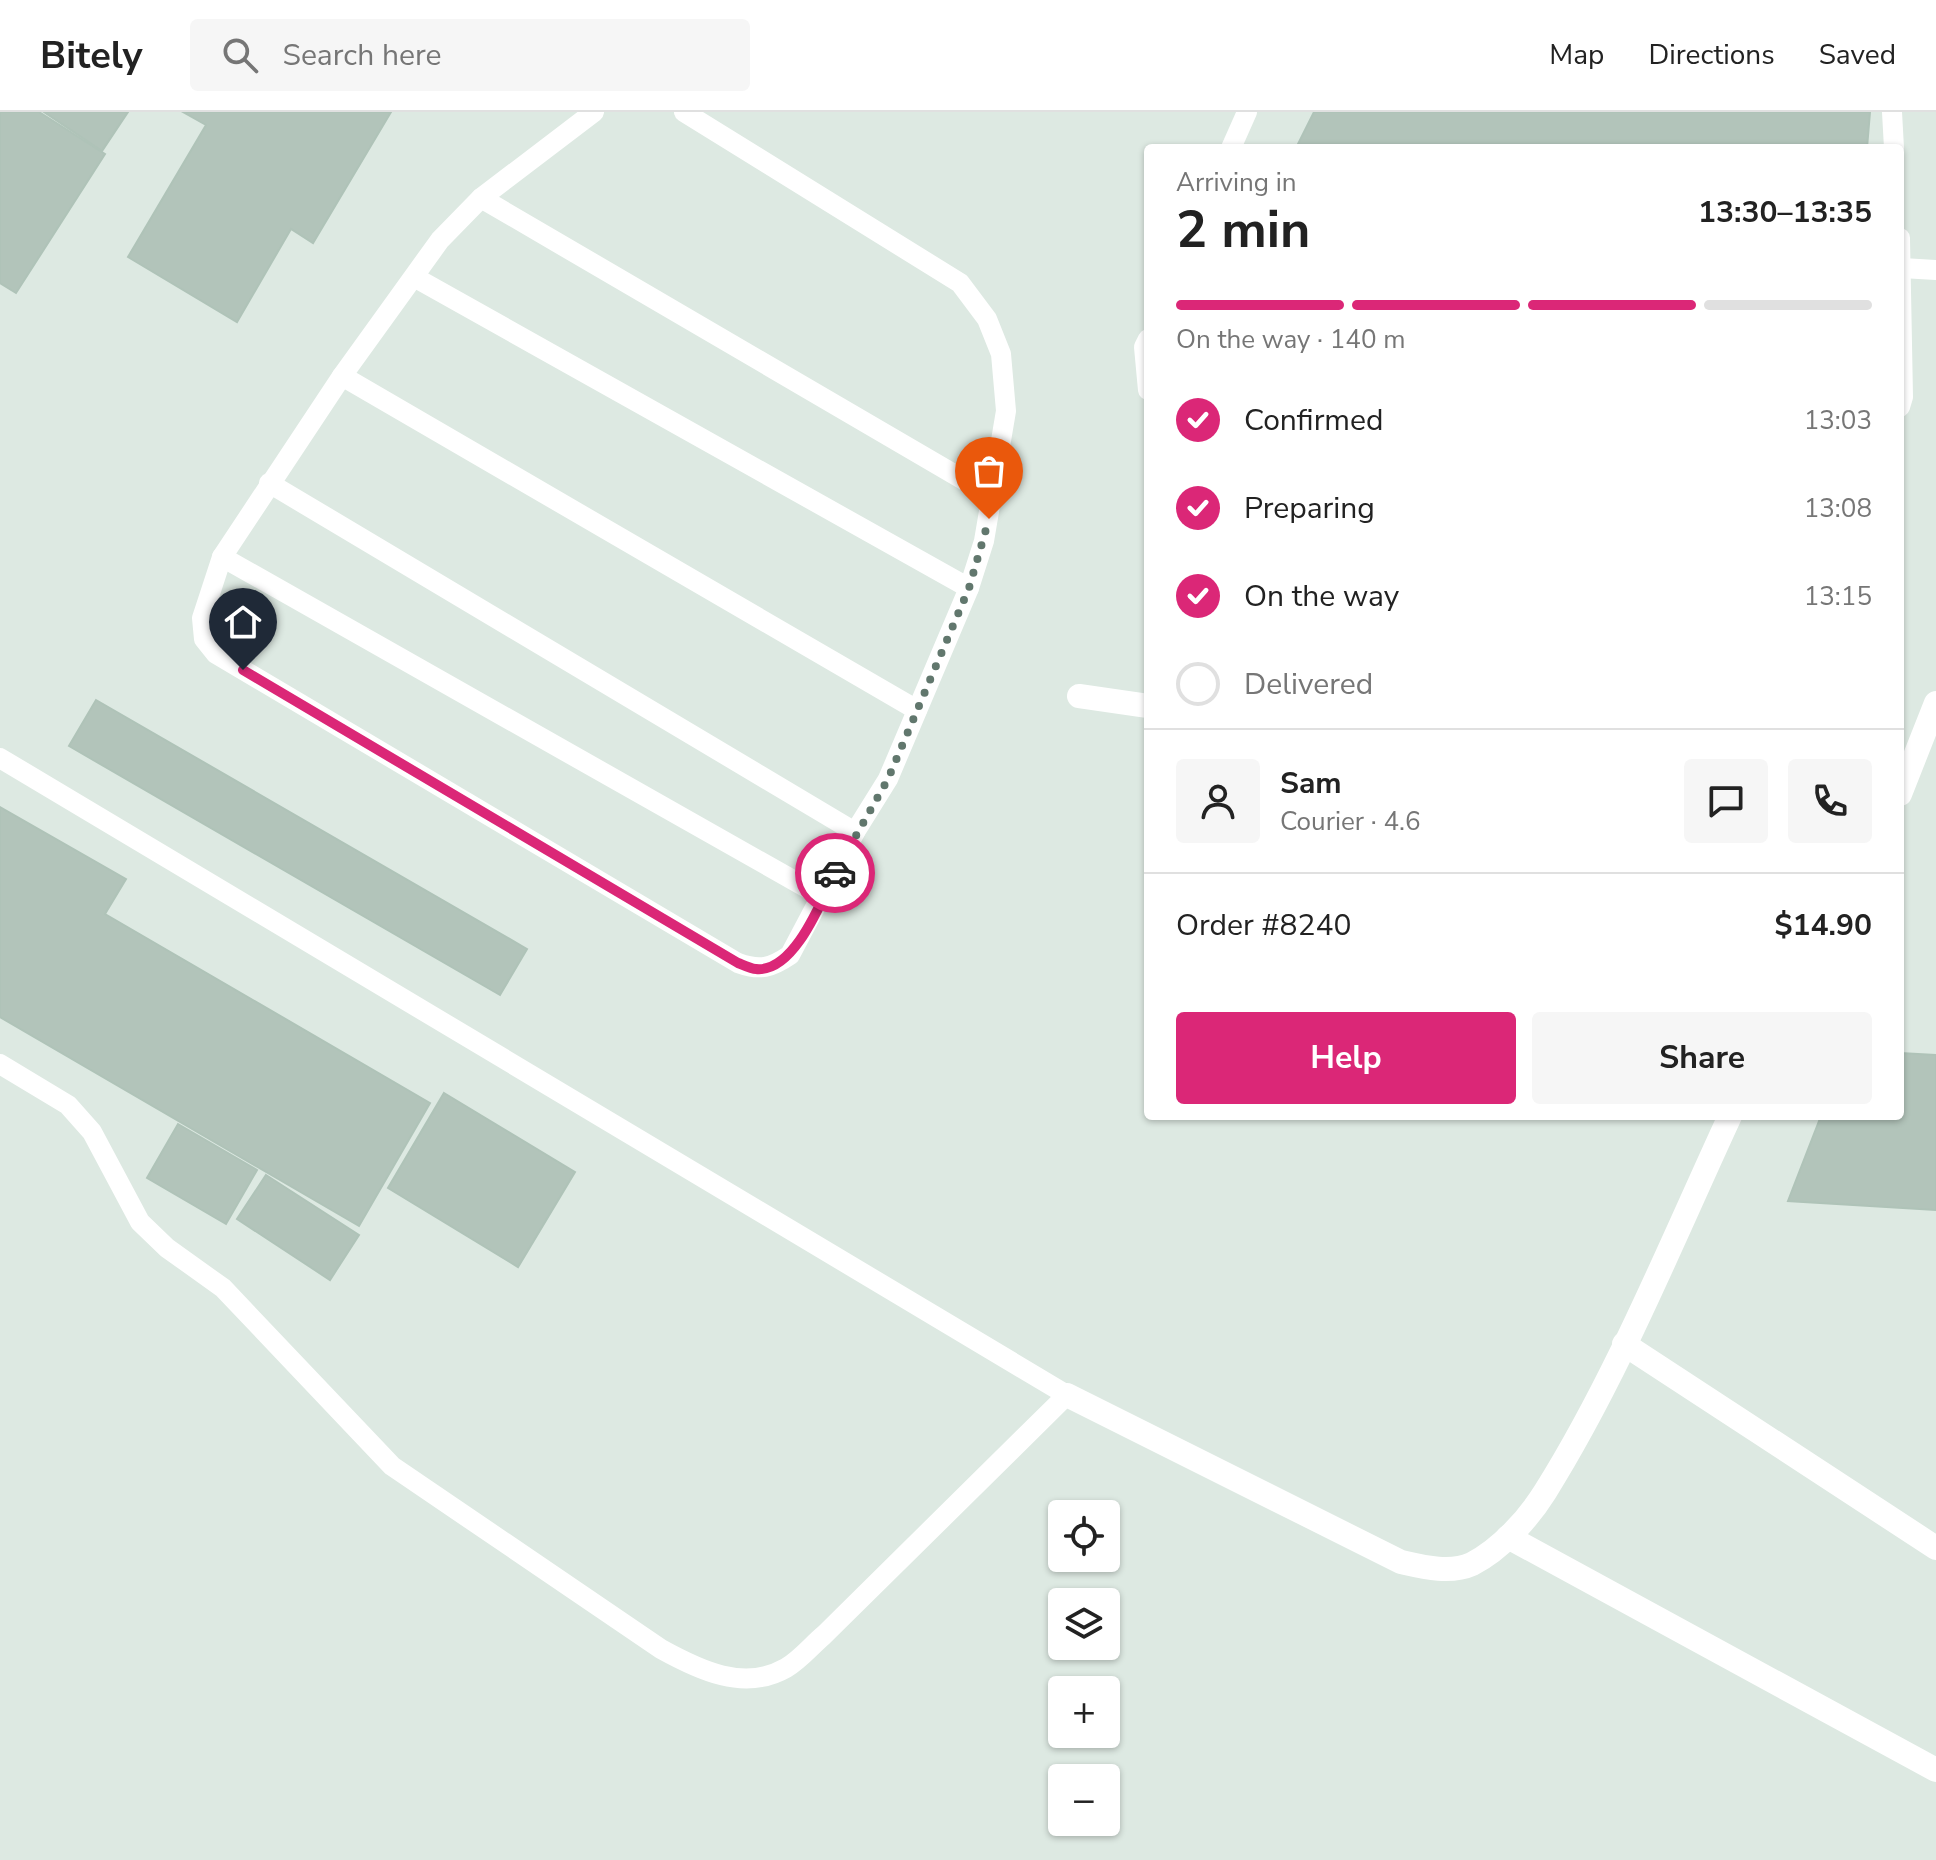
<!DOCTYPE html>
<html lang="en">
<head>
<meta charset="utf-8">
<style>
  body { margin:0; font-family:"Nunito Sans",sans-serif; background:#f6f6f6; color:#222; height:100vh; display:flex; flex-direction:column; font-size:30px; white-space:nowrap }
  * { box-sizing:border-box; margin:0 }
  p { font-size:26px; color:#767676 }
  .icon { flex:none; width:44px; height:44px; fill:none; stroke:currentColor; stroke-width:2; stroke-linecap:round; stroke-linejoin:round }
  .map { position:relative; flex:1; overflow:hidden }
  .drawer { position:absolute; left:1144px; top:32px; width:760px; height:976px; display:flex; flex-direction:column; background:#fff; border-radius:8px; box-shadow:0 2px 6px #0004 }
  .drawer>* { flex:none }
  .tools { position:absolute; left:1048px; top:1388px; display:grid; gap:16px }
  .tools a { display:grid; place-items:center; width:72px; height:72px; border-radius:8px; background:#fff; box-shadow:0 2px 6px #0004; font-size:40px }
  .pin { position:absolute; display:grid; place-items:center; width:68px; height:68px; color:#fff; margin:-82px -34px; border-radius:50% 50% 50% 0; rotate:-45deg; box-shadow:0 0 8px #0007 }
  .pin .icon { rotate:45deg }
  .courier { position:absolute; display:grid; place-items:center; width:80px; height:80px; margin:-40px; border:6px solid #db2777; border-radius:50%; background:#fff; color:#222; box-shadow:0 2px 10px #0007 }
  .summary em { font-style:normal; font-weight:700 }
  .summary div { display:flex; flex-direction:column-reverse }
  .summary { display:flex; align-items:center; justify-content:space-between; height:136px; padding:0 32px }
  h1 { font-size:52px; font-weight:700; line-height:60px }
  .bar { display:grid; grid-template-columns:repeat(4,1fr); gap:12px 8px; align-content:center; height:96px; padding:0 32px }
  .bar i { height:10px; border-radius:6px; background:#e0e0e0 }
  .bar .current { background:#db2777 }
  .bar p { grid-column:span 4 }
  .line { display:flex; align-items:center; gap:20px; padding:0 32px; border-top:2px solid #e0e0e0 }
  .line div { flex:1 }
  .round { display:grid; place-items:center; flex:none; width:84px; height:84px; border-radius:8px; background:#f6f6f6 }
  ol { padding:0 32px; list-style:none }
  li { display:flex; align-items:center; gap:24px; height:88px }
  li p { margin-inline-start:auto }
  li .icon { padding:8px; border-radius:50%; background:#db2777; color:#fff; stroke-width:4 }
  li:last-child { color:#767676 }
  li i { width:44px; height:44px; border:4px solid #e0e0e0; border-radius:50% }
  .button { display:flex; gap:16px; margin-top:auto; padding:16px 32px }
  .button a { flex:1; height:92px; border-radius:8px; background:#db2777; color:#fff; font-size:32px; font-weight:700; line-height:92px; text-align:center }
  .button a+a { background:#f6f6f6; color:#222 }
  header { display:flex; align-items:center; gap:48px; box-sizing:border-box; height:112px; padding:0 40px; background:#fff; border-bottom:2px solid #e0e0e0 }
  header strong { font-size:38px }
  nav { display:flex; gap:44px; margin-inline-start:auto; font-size:28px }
  .search { width:560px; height:72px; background:#f6f6f6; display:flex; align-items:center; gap:20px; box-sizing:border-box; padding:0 28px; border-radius:8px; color:#767676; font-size:30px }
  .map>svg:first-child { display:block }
  .building { fill:#b2c4ba; stroke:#afc3b8; stroke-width:2 }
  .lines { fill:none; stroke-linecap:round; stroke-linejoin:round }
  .lane { stroke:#fff; stroke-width:20 }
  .street { stroke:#fff; stroke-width:24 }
  .done { stroke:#61776d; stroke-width:8; stroke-dasharray:0 14.4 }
  .route { stroke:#db2777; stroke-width:10 }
</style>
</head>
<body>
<header>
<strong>Bitely</strong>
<div class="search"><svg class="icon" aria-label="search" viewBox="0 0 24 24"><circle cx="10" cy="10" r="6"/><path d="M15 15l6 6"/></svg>Search here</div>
<nav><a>Map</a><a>Directions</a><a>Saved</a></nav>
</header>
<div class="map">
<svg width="1936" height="1748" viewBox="0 0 1936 1748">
  <rect width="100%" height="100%" fill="#dde9e2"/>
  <g class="building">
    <polygon points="0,0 39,0 105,42 16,181 0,171"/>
    <polygon points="44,0 128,0 102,39"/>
    <polygon points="183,0 391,0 313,131 291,117 237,210 128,145 206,13"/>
    <polygon points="1314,0 1870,0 1867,36 1296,36"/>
    <polygon points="96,588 527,837 500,883 69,634"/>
    <polygon points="0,695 126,767 105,802 430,991 359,1114 0,905"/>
    <polygon points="1900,941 1936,943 1936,1098 1788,1089 1821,1004 1900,1004"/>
    <polygon points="444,981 575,1060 518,1155 388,1076"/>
    <polygon points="178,1012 257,1058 226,1112 147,1066"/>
    <polygon points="266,1063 359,1123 330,1168 237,1107"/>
  </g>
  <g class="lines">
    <g class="lane">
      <path d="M594,0L481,86L440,128L342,264L222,445L202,506L204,527L216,542L738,851C760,859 771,856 790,843L855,720L888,667L969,476L984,429L1006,299L1001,242L987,207L960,171L684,0"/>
      <polyline points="1892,0 1894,36"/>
      <polyline points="1231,36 1247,0"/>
      <polyline points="481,86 993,385"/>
      <polyline points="1900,126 1903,285 1900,295"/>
      <polyline points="1902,156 1936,158"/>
      <polyline points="414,165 969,476"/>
      <polyline points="1148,227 1144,235 1148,278"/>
      <polyline points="342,264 917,598"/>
      <polyline points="269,371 855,720"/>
      <polyline points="222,445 823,785"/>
      <path d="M0,646L1067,1283L824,1523C812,1533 800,1548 786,1556C744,1580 699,1558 661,1537L392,1354L223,1176L167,1136L140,1110L92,1020L68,993L0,952"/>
    </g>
    <g class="street">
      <polyline points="1079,584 1148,594"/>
      <polyline points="1900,682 1936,591"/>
      <polyline points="1624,1232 1936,1436"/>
      <path d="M1067,1283L1401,1450C1423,1455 1450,1462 1472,1452C1501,1437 1528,1407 1545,1380C1617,1265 1673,1127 1730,1004"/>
      <polyline points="1508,1425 1936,1658"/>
    </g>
  </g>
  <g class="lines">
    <polyline class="done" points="835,761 888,667 969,476 989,407"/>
    <path class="route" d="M243,558L738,851C743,853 751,857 756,857C794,861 821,790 835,761"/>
  </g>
</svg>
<div class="tools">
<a><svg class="icon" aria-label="locate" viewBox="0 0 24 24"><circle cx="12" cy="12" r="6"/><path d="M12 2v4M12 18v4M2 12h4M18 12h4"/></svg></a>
<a><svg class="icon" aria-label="layers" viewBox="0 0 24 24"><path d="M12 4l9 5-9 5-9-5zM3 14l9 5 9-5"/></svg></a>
<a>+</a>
<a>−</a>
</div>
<div class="pin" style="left:989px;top:407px;background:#ea580c"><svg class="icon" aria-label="bag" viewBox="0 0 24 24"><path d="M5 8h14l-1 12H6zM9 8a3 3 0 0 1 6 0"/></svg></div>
<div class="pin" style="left:243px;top:558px;background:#1f2937"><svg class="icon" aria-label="home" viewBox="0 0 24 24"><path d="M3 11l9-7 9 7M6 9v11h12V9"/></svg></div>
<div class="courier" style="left:835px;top:761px"><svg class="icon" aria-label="car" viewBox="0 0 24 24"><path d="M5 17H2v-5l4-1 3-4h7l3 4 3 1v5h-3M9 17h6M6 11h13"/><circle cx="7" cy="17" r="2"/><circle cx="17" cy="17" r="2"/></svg></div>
<section class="drawer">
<div class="summary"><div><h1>2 min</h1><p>Arriving in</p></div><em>13:30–13:35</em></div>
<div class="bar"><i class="current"></i><i class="current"></i><i class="current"></i><i></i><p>On the way · 140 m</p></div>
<ol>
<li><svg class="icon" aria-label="check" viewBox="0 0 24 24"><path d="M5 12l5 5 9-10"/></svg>Confirmed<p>13:03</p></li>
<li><svg class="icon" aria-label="check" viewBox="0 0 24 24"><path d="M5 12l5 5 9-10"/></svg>Preparing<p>13:08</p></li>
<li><svg class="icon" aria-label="check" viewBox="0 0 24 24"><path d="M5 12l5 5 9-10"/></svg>On the way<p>13:15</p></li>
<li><i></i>Delivered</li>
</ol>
<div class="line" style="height:144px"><a class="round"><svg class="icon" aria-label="person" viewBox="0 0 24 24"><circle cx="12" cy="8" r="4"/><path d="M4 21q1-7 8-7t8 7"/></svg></a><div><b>Sam</b><p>Courier · 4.6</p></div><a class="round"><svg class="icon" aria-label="chat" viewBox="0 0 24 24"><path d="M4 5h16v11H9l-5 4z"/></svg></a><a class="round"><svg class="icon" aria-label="phone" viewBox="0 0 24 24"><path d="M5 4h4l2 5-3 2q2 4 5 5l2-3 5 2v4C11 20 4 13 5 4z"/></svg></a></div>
<div class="line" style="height:104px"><div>Order #8240</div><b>$14.90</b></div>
<div class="button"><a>Help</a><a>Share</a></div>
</section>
</div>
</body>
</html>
